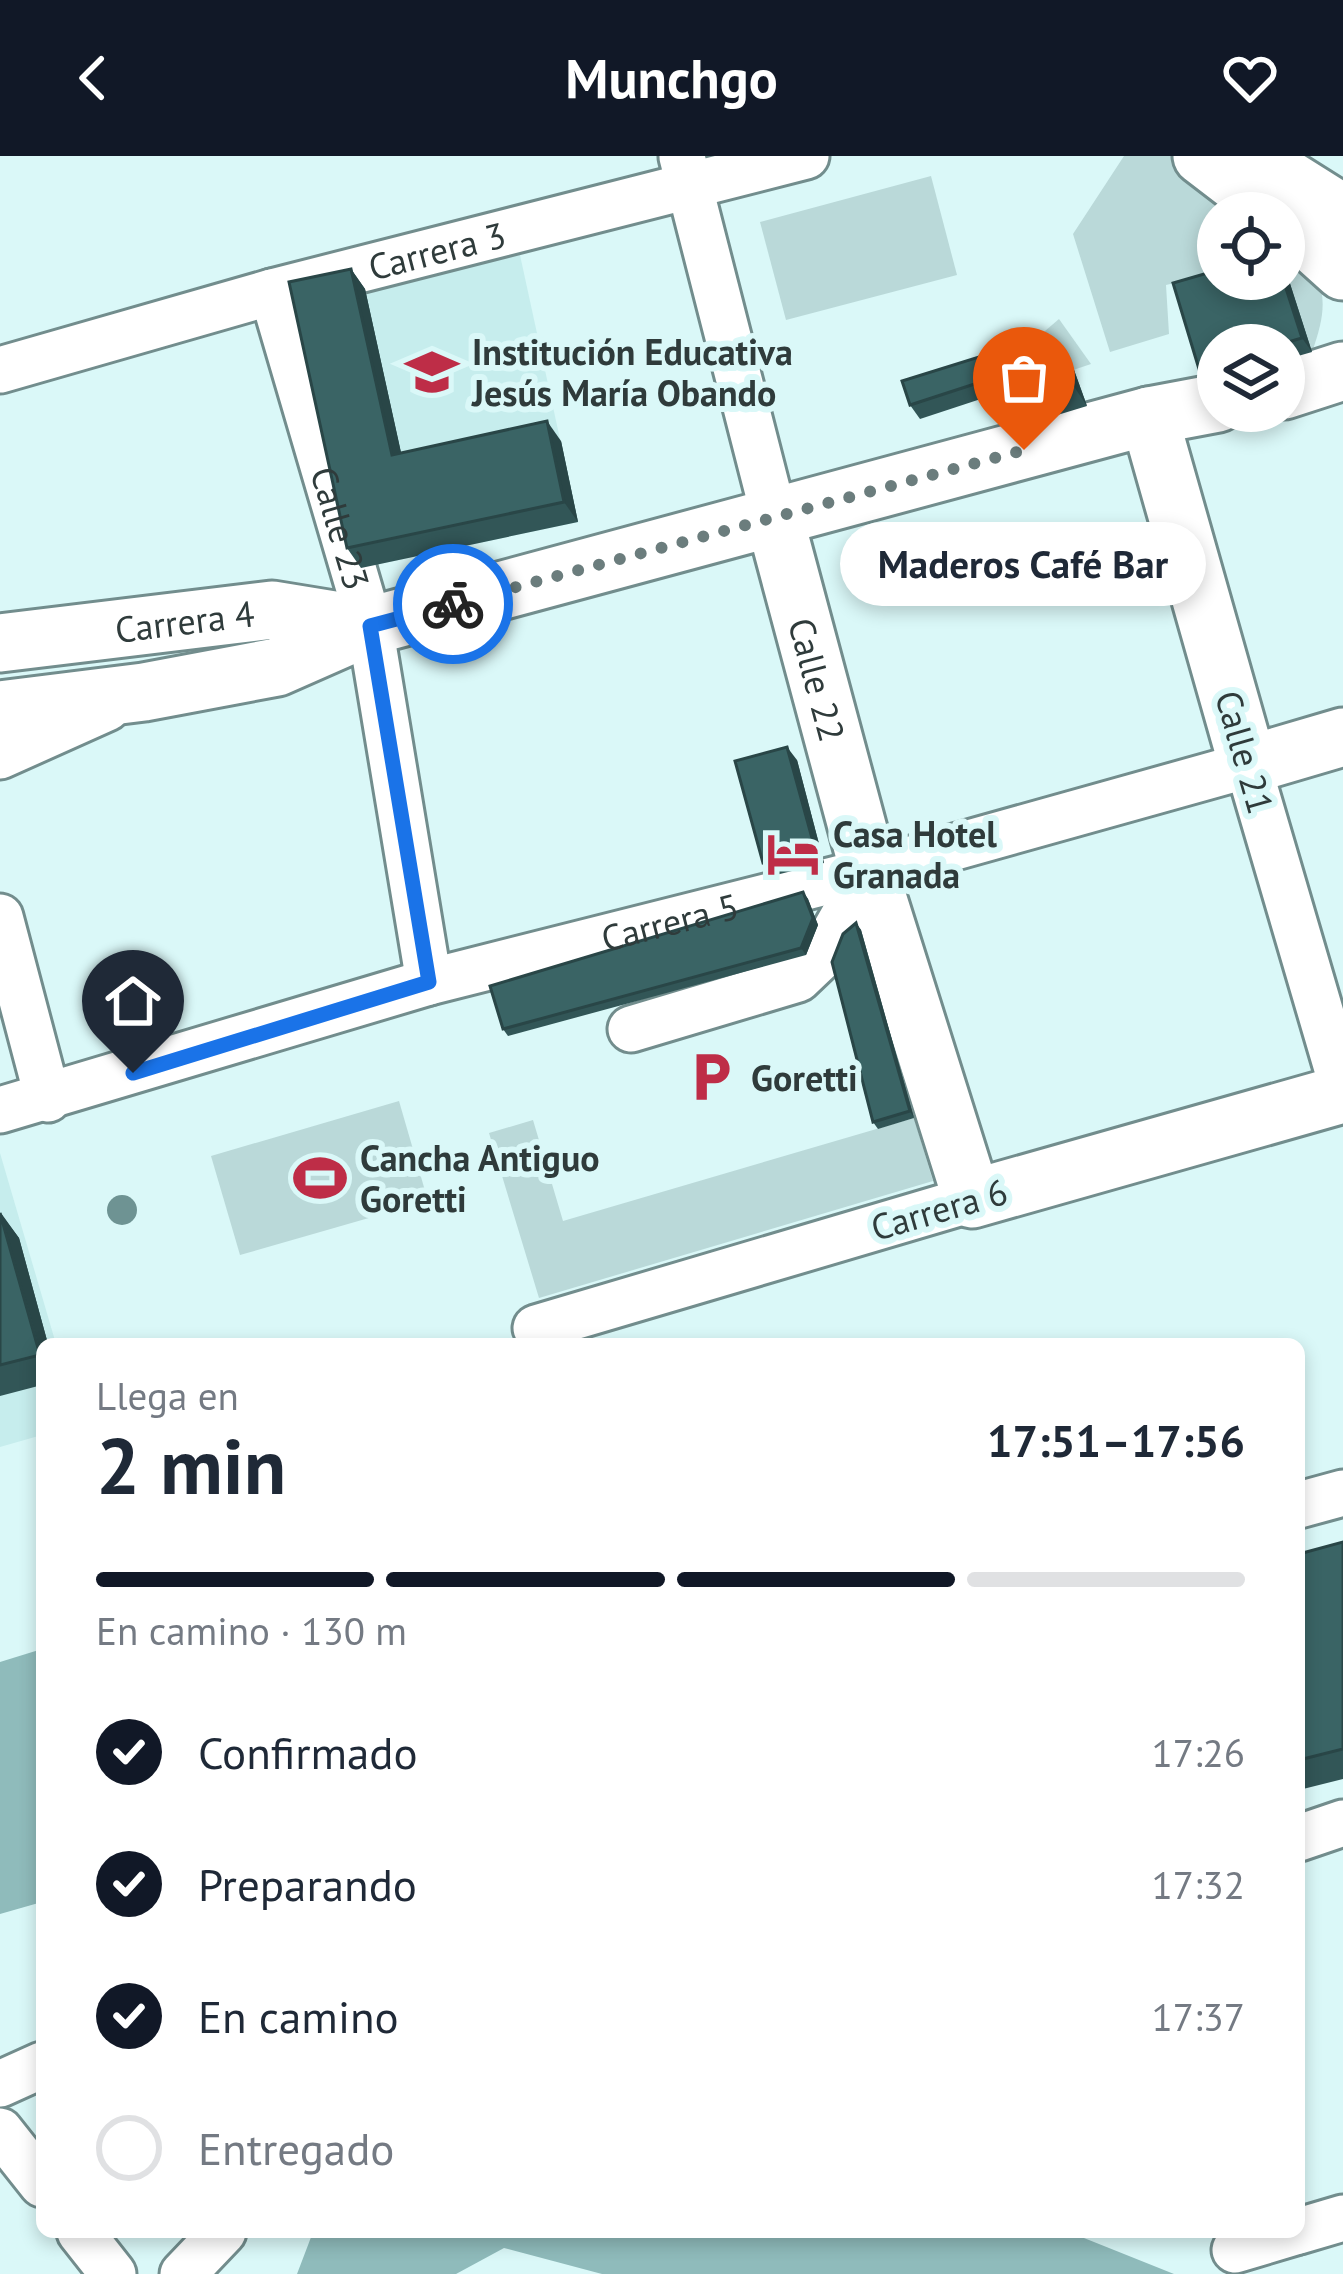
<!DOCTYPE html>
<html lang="es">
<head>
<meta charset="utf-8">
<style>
  body { margin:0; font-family:"PT Sans",sans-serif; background:#f2f2f3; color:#1f2937; height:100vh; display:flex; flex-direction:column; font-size:45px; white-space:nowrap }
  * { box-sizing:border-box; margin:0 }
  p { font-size:39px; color:#747a83 }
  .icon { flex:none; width:66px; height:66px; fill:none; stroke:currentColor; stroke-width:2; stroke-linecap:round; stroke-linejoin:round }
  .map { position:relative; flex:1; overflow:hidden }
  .drawer { position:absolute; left:36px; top:1182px; width:1269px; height:900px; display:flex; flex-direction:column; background:#fff; border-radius:18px; box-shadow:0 6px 18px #0003 }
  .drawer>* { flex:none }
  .fabs { position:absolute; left:1197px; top:36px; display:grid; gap:24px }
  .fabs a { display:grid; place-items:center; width:108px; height:108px; border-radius:50%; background:#fff; box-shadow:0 6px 18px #0003; font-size:60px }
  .pin { position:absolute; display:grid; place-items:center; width:102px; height:102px; color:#fff; margin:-123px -51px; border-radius:50% 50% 50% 0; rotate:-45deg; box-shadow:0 0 12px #0007 }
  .pin .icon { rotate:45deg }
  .courier { position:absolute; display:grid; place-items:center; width:120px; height:120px; margin:-60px; border:9px solid #1a73e8; border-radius:50%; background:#fff; color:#222; box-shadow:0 3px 15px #0007 }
  .bubble { position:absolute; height:84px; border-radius:42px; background:#fff; box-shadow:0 6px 18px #0003; font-size:39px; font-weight:600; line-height:84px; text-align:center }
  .headline em { font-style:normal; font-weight:600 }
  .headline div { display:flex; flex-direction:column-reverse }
  .headline { display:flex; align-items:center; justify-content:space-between; height:204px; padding:0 60px }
  h1 { font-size:78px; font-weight:600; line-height:90px }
  .bar { display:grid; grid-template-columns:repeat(4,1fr); gap:18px 12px; align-content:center; height:144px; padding:0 60px }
  .bar i { height:15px; border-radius:9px; background:#e0e1e3 }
  .bar .on { background:#111827 }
  .bar p { grid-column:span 4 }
  ol { padding:0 60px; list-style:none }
  li { display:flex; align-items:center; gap:36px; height:132px }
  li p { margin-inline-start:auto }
  li .icon { padding:12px; border-radius:50%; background:#111827; color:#fff; stroke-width:4 }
  li:last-child { color:#747a83 }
  li i { width:66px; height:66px; border:6px solid #e0e1e3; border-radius:50% }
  header { display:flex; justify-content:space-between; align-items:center; height:156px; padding:0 60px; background:#111827; color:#fff; font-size:54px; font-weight:600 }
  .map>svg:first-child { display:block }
  .built { fill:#c6eded }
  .green { fill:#bad9d9 }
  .forest { fill:#8fbbbb }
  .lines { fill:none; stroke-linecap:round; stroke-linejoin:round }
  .minor-casing { stroke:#728d8d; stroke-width:51 }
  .major-casing { stroke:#728d8d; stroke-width:63 }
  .minor { stroke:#fff; stroke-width:45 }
  .major { stroke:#fff; stroke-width:57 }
  .tree { fill:#6e9393 }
  .wall { fill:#325657 }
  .shaded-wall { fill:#294647 }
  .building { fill:#3a6465; stroke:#294647; stroke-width:3 }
  .done { stroke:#6b7d7d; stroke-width:12; stroke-dasharray:0 21.6 }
  .route { stroke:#1a73e8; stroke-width:15 }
  .labels { text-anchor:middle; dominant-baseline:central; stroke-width:12; stroke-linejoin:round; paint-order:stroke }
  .street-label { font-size:36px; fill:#2f3b3b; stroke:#daf8f8 }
  .poi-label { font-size:36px; font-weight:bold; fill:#2f3b3b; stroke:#daf8f8; text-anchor:start }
</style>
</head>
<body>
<header><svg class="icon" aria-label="back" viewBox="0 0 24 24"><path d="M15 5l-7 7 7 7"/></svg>Munchgo<svg class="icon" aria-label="heart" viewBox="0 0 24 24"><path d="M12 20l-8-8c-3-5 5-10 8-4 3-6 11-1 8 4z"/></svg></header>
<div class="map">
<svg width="1343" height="2118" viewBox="0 0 1343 2118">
  <rect width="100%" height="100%" fill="#daf8f8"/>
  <g class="built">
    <polygon points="520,99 578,366 361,412 303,146"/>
    <polygon points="0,997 56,1188 42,1188 42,1279 0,1291"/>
  </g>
  <g class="green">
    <polygon points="1124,0 1175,0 1252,57 1218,57 1218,117 1166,129 1169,178 1110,196 1073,78"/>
    <polygon points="931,20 957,119 786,164 760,66"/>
    <path d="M1284,84C1328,120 1330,146 1312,196L1284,110Z"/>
    <polygon points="1059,163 1091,208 1020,232 1038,181"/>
    <polygon points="399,945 428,1045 240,1099 211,1000"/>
    <polygon points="914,962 933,1025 539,1142 489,977 533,964 563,1065"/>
  </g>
  <g class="forest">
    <polygon points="42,1493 42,1746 0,1758 0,1506"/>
    <polygon points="313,2076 1069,2076 1174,2118 602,2118 504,2092 456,2118 297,2118"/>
  </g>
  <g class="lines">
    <g class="minor-casing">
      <g id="minor">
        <polyline points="682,1 775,364"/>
        <path id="s1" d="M272,136L370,470L429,826"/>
        <path id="s2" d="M0,214L272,136L806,0"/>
        <polyline points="0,600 107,552"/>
        <polyline points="0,761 48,943"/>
        <polyline points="631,873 798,823 819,803 869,715"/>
        <path id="s3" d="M0,954L429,826L869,715L1248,609L1343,933"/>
        <polyline points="536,1172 972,1043"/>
        <polyline points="1299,1349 1343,1337"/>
        <polyline points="1299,1682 1343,1667"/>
        <polyline points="0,1928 42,1909"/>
        <polyline points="0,1975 42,2028"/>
        <polyline points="1299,2075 1343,2062"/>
        <polyline points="80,2076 113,2118"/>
        <polyline points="1235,2094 1295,2076"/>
        <polyline points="183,2118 223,2076"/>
      </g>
    </g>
    <g class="major-casing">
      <g id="major">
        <polyline points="1202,0 1275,56"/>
        <polyline points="1251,0 1343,58"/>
        <polyline points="1284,62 1343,115"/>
        <polyline points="1284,234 1343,215"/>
        <polyline points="1149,260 1248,609 1343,581"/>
        <path id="s4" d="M775,364L869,715L972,1043L1343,938"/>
        <path id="s5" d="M0,487L272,454L370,470"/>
        <polyline points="0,554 144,536 277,511 370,470 1149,260 1218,247"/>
      </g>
    </g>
    <use href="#minor" class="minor"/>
    <use href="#major" class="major"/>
  </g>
  <circle class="tree" cx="122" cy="1054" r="15"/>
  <g class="wall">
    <polygon points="1284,109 1312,196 1284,204 1284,189 1218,189 1218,224 1209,226 1199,213 1173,127 1218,114 1218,123 1284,123"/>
    <polygon points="351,113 365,133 401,297 561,285 578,366 361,412 347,392"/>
    <polygon points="992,214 999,237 920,263 910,249"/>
    <polygon points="1074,214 1087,250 1028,268 1014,248"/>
    <polygon points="797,604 824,707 772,720 763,707"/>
    <polygon points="803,736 808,743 818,769 806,799 508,880 503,873"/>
    <polygon points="856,767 861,774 914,962 878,973 873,966"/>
    <polygon points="0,1057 19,1082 48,1188 42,1188 42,1229 0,1240"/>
    <polygon points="1343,1386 1343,1623 1299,1634 1299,1398"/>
  </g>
  <g class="shaded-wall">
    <polygon points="1284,109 1312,196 1302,182 1283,123"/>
    <polygon points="351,113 365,133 406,319 392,299"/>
    <polygon points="1060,194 1074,214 1087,250 1073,229"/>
    <polygon points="982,200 992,214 999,237 990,223"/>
    <polygon points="547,265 561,285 578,366 564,346"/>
    <polygon points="787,591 797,604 824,707 815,693"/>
    <polygon points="803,736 808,743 818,769 806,799 801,792"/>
    <polygon points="856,767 861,774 914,962 910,955"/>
    <polygon points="1,1057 19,1082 48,1188 42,1188 42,1201"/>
  </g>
  <g class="building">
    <polygon points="351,113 392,299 547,265 564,346 347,392 289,126"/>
    <polygon points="1218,114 1218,123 1283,123 1302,182 1278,189 1218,189 1218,207 1199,213 1173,127"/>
    <polygon points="1060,194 1073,229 1014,248 1002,213"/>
    <polygon points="982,200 990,223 910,249 902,225"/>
    <polygon points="787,591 815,693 763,707 735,605"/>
    <polygon points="803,736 813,762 801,792 503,873 490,830"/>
    <polygon points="856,767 910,955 873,966 832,806 843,778"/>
    <polygon points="0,1057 40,1199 0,1209"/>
    <polygon points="1343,1386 1343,1593 1299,1604 1299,1398"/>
  </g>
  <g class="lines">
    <polyline class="done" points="453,448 1024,294"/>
    <polyline class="route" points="133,917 429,826 370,470 453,448"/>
  </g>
  <defs>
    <g id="school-bare" transform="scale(4.14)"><path d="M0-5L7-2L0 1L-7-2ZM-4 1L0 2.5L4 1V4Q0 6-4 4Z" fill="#be2d47" stroke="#daf8f8" stroke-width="2.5" paint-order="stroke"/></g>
    <g id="hotel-bare" transform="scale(4.14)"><path d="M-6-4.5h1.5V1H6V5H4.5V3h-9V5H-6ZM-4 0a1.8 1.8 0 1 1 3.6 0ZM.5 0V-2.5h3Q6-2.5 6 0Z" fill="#be2d47" stroke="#daf8f8" stroke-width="2.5" paint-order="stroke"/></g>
    <g id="parking-bare" transform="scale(4.14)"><path d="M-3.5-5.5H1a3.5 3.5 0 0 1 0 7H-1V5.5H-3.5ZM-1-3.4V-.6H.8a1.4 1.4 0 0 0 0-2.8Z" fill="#be2d47" stroke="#daf8f8" stroke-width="2.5" paint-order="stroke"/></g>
    <g id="stadium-bare" transform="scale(4.14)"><path d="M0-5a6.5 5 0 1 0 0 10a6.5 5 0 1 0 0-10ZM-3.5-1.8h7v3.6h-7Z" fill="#be2d47" stroke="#daf8f8" stroke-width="2.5" paint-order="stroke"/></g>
  </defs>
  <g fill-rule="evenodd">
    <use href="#school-bare" x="432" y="216"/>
    <use href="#hotel-bare" x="793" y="698"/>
    <use href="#parking-bare" x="711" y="921"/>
    <use href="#stadium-bare" x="320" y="1022"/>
  </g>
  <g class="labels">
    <g class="street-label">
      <text stroke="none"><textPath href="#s2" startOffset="453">Carrera 3</textPath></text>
      <text stroke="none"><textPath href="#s1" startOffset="246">Calle 23</textPath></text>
      <text stroke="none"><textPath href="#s5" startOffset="186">Carrera 4</textPath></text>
      <text stroke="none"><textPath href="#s4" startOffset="165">Calle 22</textPath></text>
      <text transform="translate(1245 596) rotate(74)">Calle 21</text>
      <text stroke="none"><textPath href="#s3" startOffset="696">Carrera 5</textPath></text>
      <text transform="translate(939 1053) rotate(-16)">Carrera 6</text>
    </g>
    <g class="poi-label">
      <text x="472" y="195">Institución Educativa<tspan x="472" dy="41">Jesús María Obando</tspan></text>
      <text x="833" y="677">Casa Hotel<tspan x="833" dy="41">Granada</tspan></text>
      <text x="751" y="921">Goretti</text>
      <text x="360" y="1001">Cancha Antiguo<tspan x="360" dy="41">Goretti</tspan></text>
    </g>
  </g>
</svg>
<div class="fabs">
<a><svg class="icon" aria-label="locate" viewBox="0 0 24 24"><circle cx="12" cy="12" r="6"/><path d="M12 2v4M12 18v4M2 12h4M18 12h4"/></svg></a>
<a><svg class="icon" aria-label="layers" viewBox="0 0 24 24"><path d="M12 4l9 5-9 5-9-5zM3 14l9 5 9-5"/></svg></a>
</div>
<div class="pin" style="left:1024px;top:294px;background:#ea580c"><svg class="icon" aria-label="bag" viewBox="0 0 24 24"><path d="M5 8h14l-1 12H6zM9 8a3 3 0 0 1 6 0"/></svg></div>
<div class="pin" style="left:133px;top:917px;background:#1f2937"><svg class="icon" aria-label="home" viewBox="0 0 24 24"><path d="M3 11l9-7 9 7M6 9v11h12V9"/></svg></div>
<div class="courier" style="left:453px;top:448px"><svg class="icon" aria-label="bike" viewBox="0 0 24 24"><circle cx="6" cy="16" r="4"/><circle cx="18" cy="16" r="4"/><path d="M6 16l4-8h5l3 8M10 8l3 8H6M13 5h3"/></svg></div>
<div class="bubble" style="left:840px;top:366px;width:366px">Maderos Café Bar</div>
<section class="drawer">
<div class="headline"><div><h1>2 min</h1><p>Llega en</p></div><em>17:51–17:56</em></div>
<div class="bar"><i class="on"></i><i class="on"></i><i class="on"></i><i></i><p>En camino · 130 m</p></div>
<ol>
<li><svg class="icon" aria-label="check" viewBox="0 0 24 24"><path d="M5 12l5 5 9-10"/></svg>Confirmado<p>17:26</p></li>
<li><svg class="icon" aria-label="check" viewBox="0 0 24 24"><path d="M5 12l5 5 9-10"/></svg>Preparando<p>17:32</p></li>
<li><svg class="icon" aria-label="check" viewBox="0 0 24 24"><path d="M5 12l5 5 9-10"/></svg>En camino<p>17:37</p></li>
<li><i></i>Entregado</li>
</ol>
</section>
</div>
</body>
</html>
